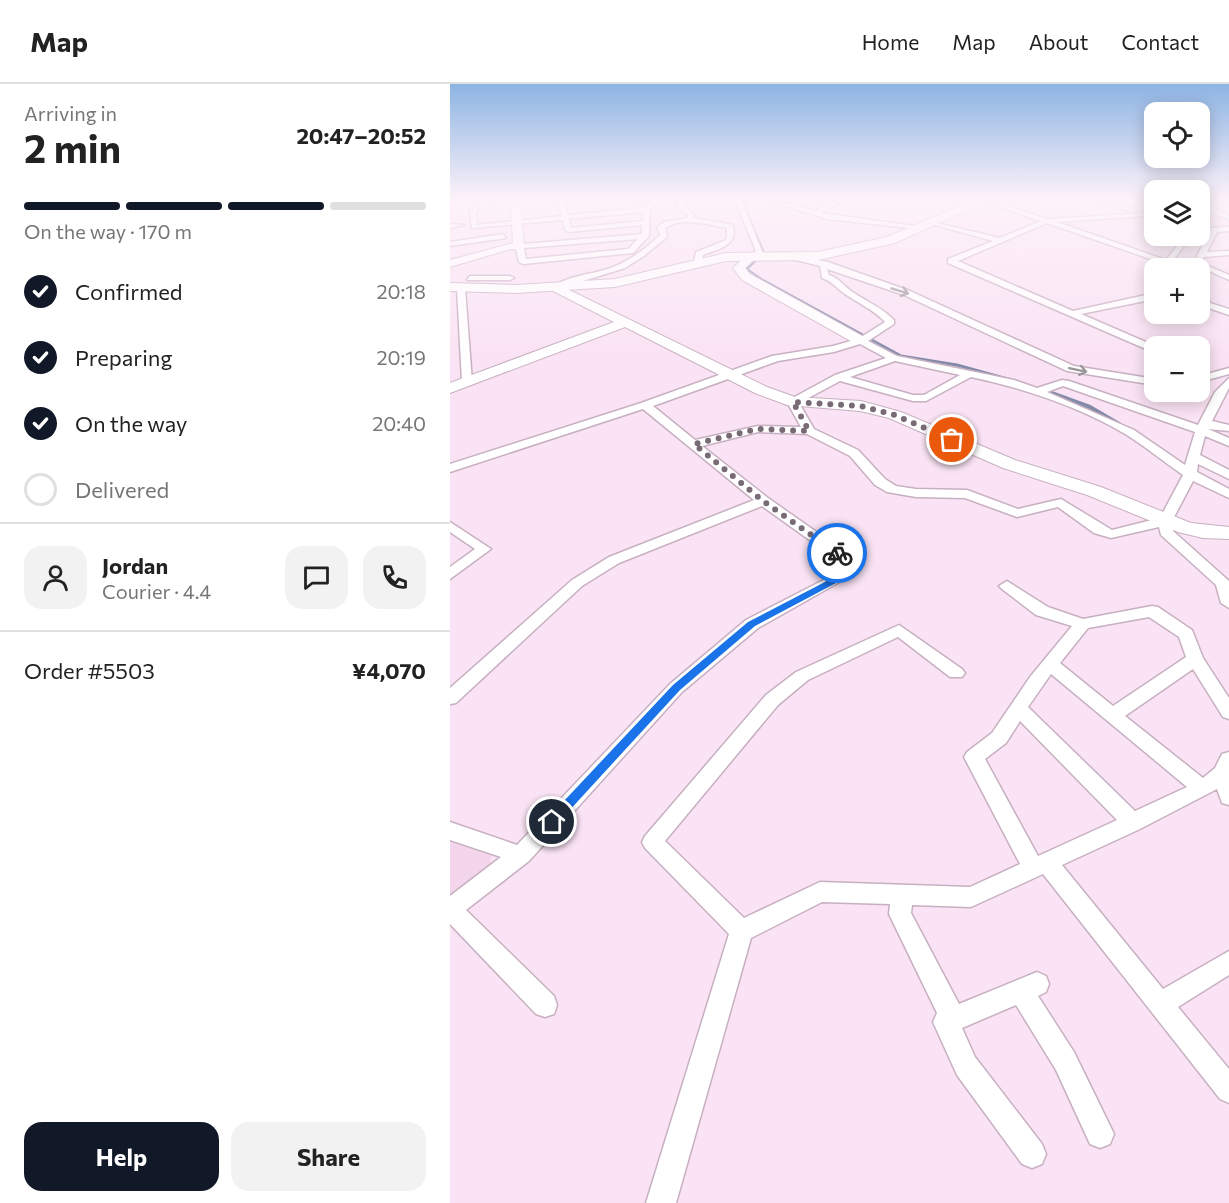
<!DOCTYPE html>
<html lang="en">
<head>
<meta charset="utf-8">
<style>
  body { margin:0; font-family:Commissioner,sans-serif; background:#f2f2f2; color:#222; height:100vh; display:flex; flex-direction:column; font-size:22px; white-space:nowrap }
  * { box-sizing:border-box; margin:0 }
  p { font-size:20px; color:#767676 }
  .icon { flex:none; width:33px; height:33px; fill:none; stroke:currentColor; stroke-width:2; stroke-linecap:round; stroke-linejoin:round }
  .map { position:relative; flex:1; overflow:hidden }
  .drawer { display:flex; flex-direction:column; background:#fff; width:450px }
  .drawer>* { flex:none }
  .tools { position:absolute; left:694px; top:18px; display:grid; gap:12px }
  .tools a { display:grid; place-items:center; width:66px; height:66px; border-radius:12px; background:#fff; box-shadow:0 3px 15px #0003; font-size:30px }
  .pin { position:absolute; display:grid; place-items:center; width:51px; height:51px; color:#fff; margin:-26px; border:3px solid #fff; border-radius:50%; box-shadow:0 2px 6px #0007 }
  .courier { position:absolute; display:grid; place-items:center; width:60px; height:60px; margin:-30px; border:4px solid #1a73e8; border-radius:50%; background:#fff; color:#222; box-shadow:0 2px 8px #0007 }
  .headline em { font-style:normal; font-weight:700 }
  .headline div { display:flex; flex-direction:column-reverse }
  .headline { display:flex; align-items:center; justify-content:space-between; height:102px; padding:0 24px }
  h1 { font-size:39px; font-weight:700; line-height:45px }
  .bar { display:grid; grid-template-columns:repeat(4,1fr); gap:9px 6px; align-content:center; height:72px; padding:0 24px }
  .bar i { height:8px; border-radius:4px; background:#e0e0e0 }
  .bar .selected { background:#111827 }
  .bar p { grid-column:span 4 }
  .line { display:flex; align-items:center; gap:15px; padding:0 24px; border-top:2px solid #e0e0e0 }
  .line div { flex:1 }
  .round { display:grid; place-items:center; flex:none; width:63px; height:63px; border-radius:18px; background:#f2f2f2 }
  ol { padding:0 24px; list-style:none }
  li { display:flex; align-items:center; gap:18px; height:66px }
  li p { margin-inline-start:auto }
  li .icon { padding:6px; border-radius:50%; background:#111827; color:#fff; stroke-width:4 }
  li:last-child { color:#767676 }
  li i { width:33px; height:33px; border:3px solid #e0e0e0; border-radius:50% }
  .action { display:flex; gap:12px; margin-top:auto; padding:12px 24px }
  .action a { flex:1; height:69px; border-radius:18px; background:#111827; color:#fff; font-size:24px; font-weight:700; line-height:69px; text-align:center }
  .action a+a { background:#f2f2f2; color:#222 }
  header { display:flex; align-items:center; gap:36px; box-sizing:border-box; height:84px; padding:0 30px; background:#fff; border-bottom:2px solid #e0e0e0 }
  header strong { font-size:28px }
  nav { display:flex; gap:33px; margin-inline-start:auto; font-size:21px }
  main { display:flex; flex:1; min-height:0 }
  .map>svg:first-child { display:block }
  .built { fill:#f3d5ec }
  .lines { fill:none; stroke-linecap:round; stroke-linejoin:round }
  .stream-far2 { stroke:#848ba9; stroke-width:2 }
  .stream-far1 { stroke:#848ba9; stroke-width:3 }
  .stream { stroke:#848ba9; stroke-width:4 }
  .street-casing { stroke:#c7b0c1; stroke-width:3 }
  .secondary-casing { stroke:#c7b0c1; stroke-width:2 }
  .primary-casing { stroke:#c7b0c1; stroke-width:2 }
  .street { fill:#fff; fill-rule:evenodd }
  .secondary { fill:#fff; fill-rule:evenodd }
  .primary { fill:#fff; fill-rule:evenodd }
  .oneway { stroke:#9a9598 }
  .route { fill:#1a73e8 }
  .done { stroke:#796b76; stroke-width:6; stroke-dasharray:0 10.8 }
</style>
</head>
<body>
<header>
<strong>Map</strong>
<nav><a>Home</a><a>Map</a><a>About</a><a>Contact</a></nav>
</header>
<main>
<section class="drawer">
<div class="headline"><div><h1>2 min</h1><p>Arriving in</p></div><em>20:47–20:52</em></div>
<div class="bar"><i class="selected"></i><i class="selected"></i><i class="selected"></i><i></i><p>On the way · 170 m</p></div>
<ol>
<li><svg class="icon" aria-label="check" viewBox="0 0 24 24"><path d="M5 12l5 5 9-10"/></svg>Confirmed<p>20:18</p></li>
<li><svg class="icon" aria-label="check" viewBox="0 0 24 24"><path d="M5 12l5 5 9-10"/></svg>Preparing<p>20:19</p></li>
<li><svg class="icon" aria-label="check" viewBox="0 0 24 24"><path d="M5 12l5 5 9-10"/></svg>On the way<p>20:40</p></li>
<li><i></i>Delivered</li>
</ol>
<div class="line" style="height:108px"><a class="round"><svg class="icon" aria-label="person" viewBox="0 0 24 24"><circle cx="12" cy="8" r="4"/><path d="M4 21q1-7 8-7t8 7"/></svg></a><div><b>Jordan</b><p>Courier · 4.4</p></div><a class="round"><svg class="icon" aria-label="chat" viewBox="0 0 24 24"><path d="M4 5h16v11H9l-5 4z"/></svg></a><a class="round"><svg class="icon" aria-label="phone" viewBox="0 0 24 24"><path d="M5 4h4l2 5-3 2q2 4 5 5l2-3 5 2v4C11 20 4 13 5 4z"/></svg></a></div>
<div class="line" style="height:78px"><div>Order #5503</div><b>¥4,070</b></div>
<div class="action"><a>Help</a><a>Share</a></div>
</section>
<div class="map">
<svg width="779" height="1119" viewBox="0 0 779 1119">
  <rect width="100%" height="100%" fill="#fae3f4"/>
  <polygon class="built" points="0,757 41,771 40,788 0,816"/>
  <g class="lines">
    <polyline class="stream-far2" points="292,116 314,169 297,185 317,199"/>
    <polyline class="stream-far1" points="314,197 451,272 507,281 561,296"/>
    <polyline class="stream" points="593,306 640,323 669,340"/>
    <g class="street-casing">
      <g id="street">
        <path d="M36,116L43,117L26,127L27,141L112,132L108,116H114L118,131L195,124L201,116H208L200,126L199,152L183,169L73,180L69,178L66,165H61V161L192,150V141L119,148L115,146L113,136L22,144L20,126ZM193,128V137L121,144L119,135ZM188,155L178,165L76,175L74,164Z"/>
        <path d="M229,116H235L233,122L243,129L244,134L283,141C288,162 269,165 253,171L252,178L248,180L244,178L246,168L274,157L277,154V144C259,141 231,132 215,144L217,153L194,172L175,184L104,206V202C119,192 137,191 154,186C176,180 194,166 210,151L207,143L214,138L238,134V131L227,123Z"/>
        <polygon points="279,116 288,116 293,120 313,170 302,174 298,172 306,167 287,121"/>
        <polygon points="314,116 326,116 365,127 387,116 396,116 371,129 472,143 468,145 378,135"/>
        <polygon points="528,116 539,116 597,135 699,129 705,131 705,136 696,132 607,138 716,176 735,152 741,152 722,178 736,184 726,184 597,139 508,177 623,227 705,209 705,215 631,230 705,262 705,269 498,179 498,175 543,157 478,139 478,137 550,154 591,137"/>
        <polygon points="639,116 652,116 687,126 684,128"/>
        <polygon points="779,117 779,121 764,125 779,132 779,136 755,125"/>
        <polygon points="0,140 14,141 0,144"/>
        <polygon points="779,143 779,147 767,148 757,168 779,167 779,171 754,173 751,179 779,191 779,196 743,180 761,144"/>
        <polygon points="53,150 56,154 0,162 0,158"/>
        <path d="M342,171L378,178L460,207L624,282L705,295V301L617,287L454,211L377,185L379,191C389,194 393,201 401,207C417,218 430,222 444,236V240L418,257L447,272L564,296L587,304L612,296L619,297L748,341L765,308L779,294V304L762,337L779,341V347L758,345L779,354V362L755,352L750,371L779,386V395L748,380L747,388L779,405V414L743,397L722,437L723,447L779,497V524L771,519L766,501L711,451L709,443L661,454L644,449L608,423L567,433L515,414L466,413L437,408L425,401L400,372L357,350L308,348L252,362L318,414L405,475L407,488L308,544L232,608L79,777L16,826L104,912L107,921L104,930L95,933L86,930L0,840V812L51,773L0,756V738L67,761L220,600L296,536L393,486V480L312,422L169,479L132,502L6,619L0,620V604L122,496L159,473L304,416L193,325L0,388V380L191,319L322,272L383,262L408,255L435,238C423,225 409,220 395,210C386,204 383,198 372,194L370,182L342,175ZM410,260L436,274L385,291L339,316L337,318L351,343L308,342L245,356L203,322L328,277L384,268ZM445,277L510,291L474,311H463L400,293ZM521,293C573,304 630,323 677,351C696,363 714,378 733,391L710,434L662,446L611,415L568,425L517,406L466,405L446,402L435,395L408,366L364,345L349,319L390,297L463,317H476ZM613,302L745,348L735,381L684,346L597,308Z"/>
        <polygon points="20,192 60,192 64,194 60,196 17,196"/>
        <polygon points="750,197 754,200 760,219 779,225 779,231 750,221"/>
        <polygon points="11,201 15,204 22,298 17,301 12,298 7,204"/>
        <polygon points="779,284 779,290 750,298 750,292"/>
        <polygon points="0,438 41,465 0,495 0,483 25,465 0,448"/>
        <path d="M557,497L598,523L633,535L702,522L708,523L742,546L753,574L779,614V635L773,633L743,585L675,632L753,694L765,684L772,670L779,668V721L772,719L767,705L690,745L612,781L713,905L779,867V891L728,923L779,985V1019L770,1015L593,790L521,823L462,821L461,829L509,920L587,888L596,892L599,900L596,908L588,912L624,968L664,1050L660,1060L650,1064L640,1060L606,986L566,921L512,944L525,973L592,1060L596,1070L592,1080L582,1084L572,1080L507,991L483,938L487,929L439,830L440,820L372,818L301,854L226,1119H196L279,850L195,764L192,758L195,752L316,611L346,588L449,541L512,585L515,589L512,593H500L448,553L358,596L328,621L215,757L294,834L370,798L520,803L570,780L514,673L517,668L542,649L580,593L622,542L586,531L552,505L549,502ZM699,533L729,553L736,573L663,622L610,579L638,544ZM601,590L737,703L685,727L578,623ZM570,637L667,736L588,772L535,675L556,659Z"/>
      </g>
    </g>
    <g class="secondary-casing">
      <g id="secondary">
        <polygon points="23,116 81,116 71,121 74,161 0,183 0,176 63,159 61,121"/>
        <polygon points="298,170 308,172 295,184 300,190 416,254 416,260 406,260 292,196 283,184"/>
        <polygon points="107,200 317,303 345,313 411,317 451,328 565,376 651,403 741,439 779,443 779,455 753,454 728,448 637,411 553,384 439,334 410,327 337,321 305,309 175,243 0,309 0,299 164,238 103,207 103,201"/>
      </g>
    </g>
    <g class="primary-casing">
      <polygon id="primary" points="524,116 539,116 445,159 368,176 276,177 165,203 66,209 0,207 0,199 66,201 165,195 276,169 368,168 437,153"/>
    </g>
    <use href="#street" class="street"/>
    <use href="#secondary" class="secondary"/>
    <use href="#primary" class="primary"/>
  </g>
  <defs><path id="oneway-shaft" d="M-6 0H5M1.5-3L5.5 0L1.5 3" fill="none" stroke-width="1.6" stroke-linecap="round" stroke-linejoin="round" transform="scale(1.5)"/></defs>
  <g class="oneway">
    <use href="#oneway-shaft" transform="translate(450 207) rotate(17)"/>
    <use href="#oneway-shaft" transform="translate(628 286) rotate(12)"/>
  </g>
  <linearGradient id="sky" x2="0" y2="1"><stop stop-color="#8db4e3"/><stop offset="0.42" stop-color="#fdf2fa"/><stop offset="1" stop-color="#fdf2fa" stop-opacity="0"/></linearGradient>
  <rect width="779" height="273" fill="url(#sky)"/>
  <polygon class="route" points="387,466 405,478 403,490 305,542 230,606 106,741 98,741 98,734 223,601 298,538 396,487 396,479 382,469"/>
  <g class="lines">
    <polyline class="done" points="387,469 313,417 244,360 308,345 359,347 343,318 411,322 445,331 502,356"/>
  </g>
</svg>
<div class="tools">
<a><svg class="icon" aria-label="locate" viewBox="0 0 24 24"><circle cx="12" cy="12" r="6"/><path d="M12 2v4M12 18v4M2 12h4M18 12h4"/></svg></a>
<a><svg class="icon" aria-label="layers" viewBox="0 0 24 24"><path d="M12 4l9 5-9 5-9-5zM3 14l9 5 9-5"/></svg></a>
<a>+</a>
<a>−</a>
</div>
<div class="pin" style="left:502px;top:356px;background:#ea580c"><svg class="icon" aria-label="bag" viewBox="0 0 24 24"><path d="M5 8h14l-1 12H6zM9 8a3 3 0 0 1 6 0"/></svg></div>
<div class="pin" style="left:102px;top:738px;background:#1f2937"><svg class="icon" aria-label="home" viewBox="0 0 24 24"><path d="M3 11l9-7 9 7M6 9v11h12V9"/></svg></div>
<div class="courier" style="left:387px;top:469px"><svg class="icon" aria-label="bike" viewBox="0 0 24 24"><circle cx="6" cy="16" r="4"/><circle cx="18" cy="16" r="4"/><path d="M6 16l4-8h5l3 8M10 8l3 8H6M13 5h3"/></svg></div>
</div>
</main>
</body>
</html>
